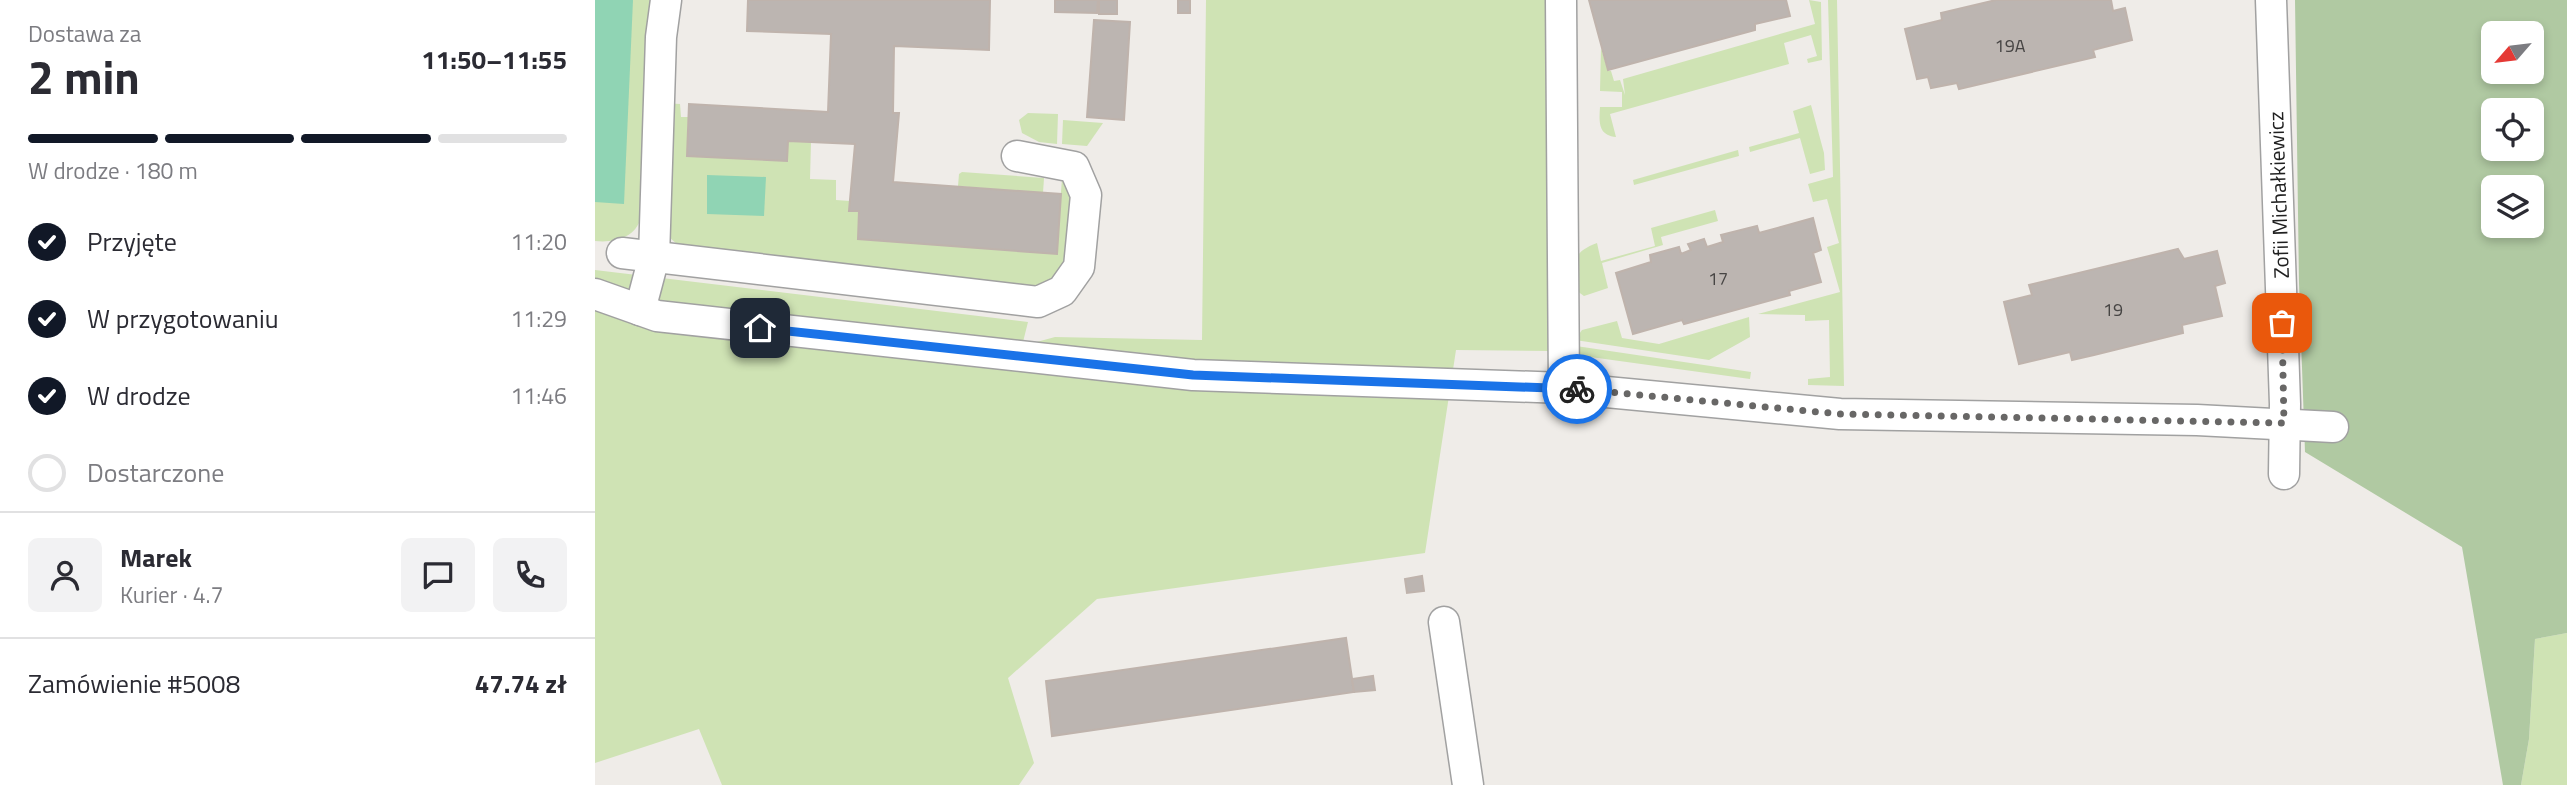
<!DOCTYPE html>
<html lang="pl">
<head>
<meta charset="utf-8">
<style>
  body { margin:0; font-family:"Titillium Web",sans-serif; background:#f2f2f3; color:#2b2b33; height:100vh; display:flex; flex-direction:column; font-size:26px; white-space:nowrap }
  * { box-sizing:border-box; margin:0 }
  p { font-size:23px; color:#7c7c81 }
  .icon { flex:none; width:38px; height:38px; fill:none; stroke:currentColor; stroke-width:2; stroke-linecap:round; stroke-linejoin:round }
  .map { position:relative; flex:1; overflow:hidden }
  .sheet { display:flex; flex-direction:column; background:#fff; width:595px }
  .sheet>* { flex:none }
  .needle { width:46px; rotate:242deg }
  .controls { position:absolute; left:1886px; top:21px; display:grid; gap:14px }
  .controls a { display:grid; place-items:center; width:63px; height:63px; border-radius:10px; background:#fff; box-shadow:0 4px 10px #0003; font-size:35px }
  .pin { position:absolute; display:grid; place-items:center; width:60px; height:60px; color:#fff; margin:-30px; border-radius:14px; box-shadow:0 4px 10px #0006 }
  .courier { position:absolute; display:grid; place-items:center; width:70px; height:70px; margin:-35px; border:5px solid #1a73e8; border-radius:50%; background:#fff; color:#222; box-shadow:0 2px 9px #0007 }
  .summary em { font-style:normal; font-weight:700 }
  .summary div { display:flex; flex-direction:column-reverse }
  .summary { display:flex; align-items:center; justify-content:space-between; height:119px; padding:0 28px }
  h1 { font-size:46px; font-weight:700; line-height:52px }
  .bar { display:grid; grid-template-columns:repeat(4,1fr); gap:10px 7px; align-content:center; height:84px; padding:0 28px }
  .bar i { height:9px; border-radius:5px; background:#e1e1e2 }
  .bar .active { background:#111827 }
  .bar p { grid-column:span 4 }
  .line { display:flex; align-items:center; gap:18px; padding:0 28px; border-top:2px solid #e1e1e2 }
  .line div { flex:1 }
  .round { display:grid; place-items:center; flex:none; width:74px; height:74px; border-radius:10px; background:#f2f2f3 }
  ol { padding:0 28px; list-style:none }
  li { display:flex; align-items:center; gap:21px; height:77px }
  li p { margin-inline-start:auto }
  li .icon { padding:7px; border-radius:50%; background:#111827; color:#fff; stroke-width:4 }
  li:last-child { color:#7c7c81 }
  li i { width:38px; height:38px; border:4px solid #e1e1e2; border-radius:50% }
  main { display:flex; flex:1; min-height:0 }
  .map>svg:first-child { display:block }
  .grass { fill:#cfe3b4 }
  .forest { fill:#b0c9a2; fill-rule:evenodd }
  .pitch { fill:#90d4b4 }
  .building { fill:#bcb5b1; stroke:#bfb3ac; stroke-width:2 }
  .lines { fill:none; stroke-linecap:round; stroke-linejoin:round }
  .minor-casing { stroke:#a1a1a1; stroke-width:33 }
  .minor { stroke:#fff; stroke-width:30 }
  .done { stroke:#686766; stroke-width:7; stroke-dasharray:0 12.6 }
  .route { stroke:#1a73e8; stroke-width:9 }
  .labels { text-anchor:middle; dominant-baseline:central; stroke-width:5; stroke-linejoin:round; paint-order:stroke }
  .number-label { font-size:18px; fill:#474544 }
  .street-label { font-size:21px; fill:#202020; stroke:#fff }
</style>
</head>
<body>
<main>
<section class="sheet">
<div class="summary"><div><h1>2 min</h1><p>Dostawa za</p></div><em>11:50–11:55</em></div>
<div class="bar"><i class="active"></i><i class="active"></i><i class="active"></i><i></i><p>W drodze · 180 m</p></div>
<ol>
<li><svg class="icon" aria-label="check" viewBox="0 0 24 24"><path d="M5 12l5 5 9-10"/></svg>Przyjęte<p>11:20</p></li>
<li><svg class="icon" aria-label="check" viewBox="0 0 24 24"><path d="M5 12l5 5 9-10"/></svg>W przygotowaniu<p>11:29</p></li>
<li><svg class="icon" aria-label="check" viewBox="0 0 24 24"><path d="M5 12l5 5 9-10"/></svg>W drodze<p>11:46</p></li>
<li><i></i>Dostarczone</li>
</ol>
<div class="line" style="height:126px"><a class="round"><svg class="icon" aria-label="person" viewBox="0 0 24 24"><circle cx="12" cy="8" r="4"/><path d="M4 21q1-7 8-7t8 7"/></svg></a><div><b>Marek</b><p>Kurier · 4.7</p></div><a class="round"><svg class="icon" aria-label="chat" viewBox="0 0 24 24"><path d="M4 5h16v11H9l-5 4z"/></svg></a><a class="round"><svg class="icon" aria-label="phone" viewBox="0 0 24 24"><path d="M5 4h4l2 5-3 2q2 4 5 5l2-3 5 2v4C11 20 4 13 5 4z"/></svg></a></div>
<div class="line" style="height:91px"><div>Zamówienie #5008</div><b>47.74 zł</b></div>
</section>
<div class="map">
<svg width="1972" height="785" viewBox="0 0 1972 785">
  <rect width="100%" height="100%" fill="#efece8"/>
  <g class="grass">
    <path d="M0,0H59L46,217C41,238 19,243 0,241Z"/>
    <polygon points="611,0 954,0 955,351 861,350 830,553 502,599 413,678 439,763 424,785 127,785 104,729 0,763 0,270 433,322 427,346 460,337 607,340"/>
    <path d="M1214,0L1226,2L1227,60L1213,63L1212,59L1222,56L1216,35L1189,43L1194,64L1015,114L1021,137C1003,135 1004,122 1005,107H1027V92L1005,91L1006,48L1013,71H1016L1019,81L1025,80L1030,95L1028,79L1220,24Z"/>
    <polygon points="1233,0 1242,0 1249,386 1213,385 1213,379 1235,377 1234,320 1210,321 1210,315 1163,314 1245,292 1232,247 1244,243 1232,199 1218,202 1213,184 1238,177"/>
    <polygon points="69,103 85,104 86,117 93,117 92,156 192,161 193,141 216,142 215,179 241,180 241,200 255,201 254,211 264,211 263,239 461,254 467,179 478,189 474,260 447,291 83,245 74,237"/>
    <polygon points="1216,105 1229,153 1230,170 1215,174 1205,138 1155,152 1154,147 1204,133 1198,111"/>
    <polygon points="433,113 463,114 462,144 444,142 427,133 424,120"/>
    <polygon points="468,120 508,123 492,146 467,144"/>
    <polygon points="1143,150 1144,156 1039,185 1038,180"/>
    <polygon points="367,172 449,178 448,193 363,186 364,174"/>
    <path d="M1120,210L1123,221L1066,237L1068,245L1007,263L1013,288L989,296L982,291C981,264 973,254 1002,243L1006,261L1060,246L1056,228Z"/>
    <polygon points="1154,317 1155,337 1114,360 980,340 987,330 1022,321 1027,338 1064,344"/>
    <polygon points="981,346 1156,372 1155,379 981,355"/>
    <polygon points="1972,633 1972,785 1926,785 1934,739 1940,639"/>
  </g>
  <path class="forest" d="M1700,0H1972V633L1940,639L1934,739L1926,785H1908L1867,547L1710,452L1704,283ZM1899,33H1937V72H1899ZM1899,110H1937V149H1899ZM1899,187H1937V226H1899Z"/>
  <g class="pitch">
    <polygon points="0,0 38,0 29,204 0,202"/>
    <polygon points="112,175 171,177 169,216 112,214"/>
  </g>
  <g class="building">
    <polygon points="153,0 395,0 394,50 299,46 298,113 304,113 298,182 466,194 462,254 263,239 264,211 254,211 260,144 193,141 192,161 92,156 94,104 233,112 236,34 152,31"/>
    <polygon points="460,0 503,0 502,13 460,12"/>
    <rect x="504" y="0" width="18" height="14"/>
    <rect x="583" y="0" width="12" height="13"/>
    <polygon points="994,0 1191,0 1195,16 1160,24 1160,30 1013,70"/>
    <polygon points="1401,0 1516,0 1518,11 1530,8 1537,40 1498,50 1500,57 1364,89 1362,83 1336,88 1333,77 1322,79 1310,29 1347,20 1346,13"/>
    <polygon points="499,20 535,22 529,120 492,117"/>
    <polygon points="1218,218 1226,250 1218,253 1226,282 1194,291 1195,295 1089,324 1087,320 1038,334 1021,273 1056,262 1055,255 1084,247 1086,254 1096,250 1093,244 1109,239 1112,247 1128,242 1126,235 1162,226 1164,233"/>
    <polygon points="1583,249 1589,259 1622,251 1630,283 1620,286 1627,316 1587,325 1588,333 1499,355 1477,360 1475,352 1424,364 1409,302 1437,295 1434,285"/>
    <polygon points="827,576 829,591 812,593 810,579"/>
    <polygon points="751,638 759,692 457,736 451,681"/>
    <polygon points="778,676 780,690 759,692 757,679"/>
  </g>
  <g class="lines">
    <g class="minor-casing">
      <g id="minor">
        <polyline points="966,0 969,388"/>
        <polyline points="1676,0 1690,404 1689,474"/>
        <polyline points="27,253 443,302 467,291 484,267 491,195 479,167 422,156"/>
        <polyline points="0,294 62,316 598,375 969,388 1245,414 1602,420 1738,427"/>
        <polyline points="45,310 59,257 66,37 71,0"/>
        <polyline points="849,622 873,785"/>
      </g>
    </g>
    <use href="#minor" class="minor"/>
  </g>
  <g class="lines">
    <polyline class="done" points="982,389 1245,414 1689,423 1687,323"/>
    <polyline class="route" points="165,328 598,375 982,389"/>
  </g>
  <g class="labels">
    <g class="number-label">
      <text x="1415" y="45">19A</text>
      <text x="1123" y="278">17</text>
      <text x="1518" y="309">19</text>
    </g>
    <g class="street-label">
      <text transform="translate(1683 195) rotate(-92)">Zofii Michałkiewicz</text>
    </g>
  </g>
</svg>
<div class="controls">
<a><svg class="needle" viewBox="-14 -14 28 28"><path d="M0-13l5 13h-10z" fill="#e53935"/><path d="M0 13l5-13h-10z" fill="#7c7c81"/></svg></a>
<a><svg class="icon" aria-label="locate" viewBox="0 0 24 24"><circle cx="12" cy="12" r="6"/><path d="M12 2v4M12 18v4M2 12h4M18 12h4"/></svg></a>
<a><svg class="icon" aria-label="layers" viewBox="0 0 24 24"><path d="M12 4l9 5-9 5-9-5zM3 14l9 5 9-5"/></svg></a>
</div>
<div class="pin" style="left:1687px;top:323px;background:#ea580c"><svg class="icon" aria-label="bag" viewBox="0 0 24 24"><path d="M5 8h14l-1 12H6zM9 8a3 3 0 0 1 6 0"/></svg></div>
<div class="pin" style="left:165px;top:328px;background:#1f2937"><svg class="icon" aria-label="home" viewBox="0 0 24 24"><path d="M3 11l9-7 9 7M6 9v11h12V9"/></svg></div>
<div class="courier" style="left:982px;top:389px"><svg class="icon" aria-label="bike" viewBox="0 0 24 24"><circle cx="6" cy="16" r="4"/><circle cx="18" cy="16" r="4"/><path d="M6 16l4-8h5l3 8M10 8l3 8H6M13 5h3"/></svg></div>
</div>
</main>
</body>
</html>
